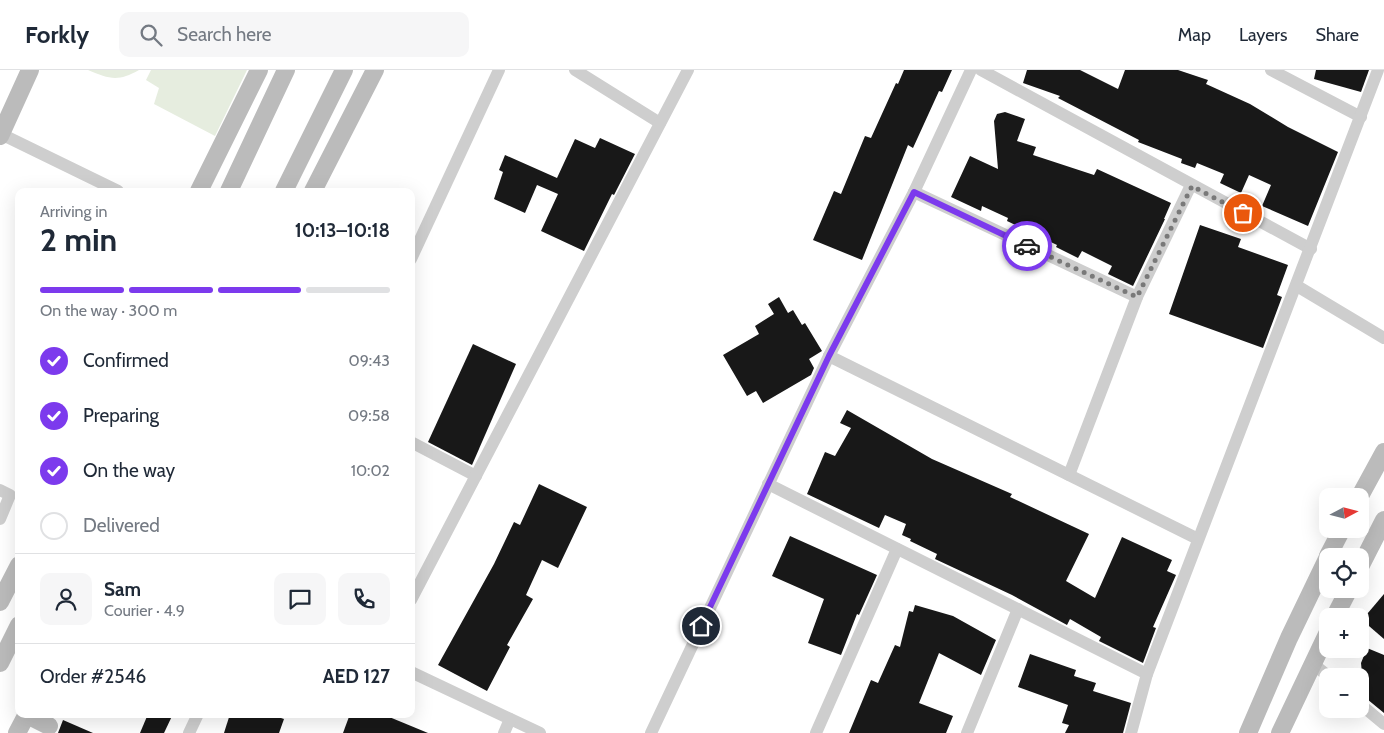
<!DOCTYPE html>
<html lang="en">
<head>
<meta charset="utf-8">
<style>
  body { margin:0; font-family:Cabin,sans-serif; background:#f6f6f7; color:#1f2937; height:100vh; display:flex; flex-direction:column; font-size:19px; white-space:nowrap }
  * { box-sizing:border-box; margin:0 }
  p { font-size:16px; color:#747a83 }
  .icon { flex:none; width:28px; height:28px; fill:none; stroke:currentColor; stroke-width:2; stroke-linecap:round; stroke-linejoin:round }
  .map { position:relative; flex:1; overflow:hidden }
  .side { position:absolute; left:15px; top:118px; width:400px; height:530px; display:flex; flex-direction:column; background:#fff; border-radius:10px; box-shadow:0 5px 20px #0002 }
  .side>* { flex:none }
  .needle { width:32px; rotate:83deg }
  .buttons { position:absolute; left:1319px; top:418px; display:grid; gap:10px }
  .buttons a { display:grid; place-items:center; width:50px; height:50px; border-radius:10px; background:#fff; box-shadow:0 5px 20px #0002; font-size:25px }
  .pin { position:absolute; display:grid; place-items:center; width:42px; height:42px; color:#fff; margin:-21px; border:2px solid #fff; border-radius:50%; box-shadow:0 1px 5px #0007 }
  .courier { position:absolute; display:grid; place-items:center; width:50px; height:50px; margin:-25px; border:4px solid #7c3aed; border-radius:50%; background:#fff; color:#222; box-shadow:0 1px 6px #0007 }
  .headline em { font-style:normal; font-weight:700 }
  .headline div { display:flex; flex-direction:column-reverse }
  .headline { display:flex; align-items:center; justify-content:space-between; height:85px; padding:0 25px }
  h1 { font-size:32px; font-weight:700; line-height:38px }
  .bar { display:grid; grid-template-columns:repeat(4,1fr); gap:8px 5px; align-content:center; height:60px; padding:0 25px }
  .bar i { height:6px; border-radius:4px; background:#e0e1e3 }
  .bar .selected { background:#7c3aed }
  .bar p { grid-column:span 4 }
  .line { display:flex; align-items:center; gap:12px; padding:0 25px; border-top:1px solid #e0e1e3 }
  .line div { flex:1 }
  .round { display:grid; place-items:center; flex:none; width:52px; height:52px; border-radius:10px; background:#f6f6f7 }
  ol { padding:0 25px; list-style:none }
  li { display:flex; align-items:center; gap:15px; height:55px }
  li p { margin-inline-start:auto }
  li .icon { padding:5px; border-radius:50%; background:#7c3aed; color:#fff; stroke-width:4 }
  li:last-child { color:#747a83 }
  li i { width:28px; height:28px; border:2px solid #e0e1e3; border-radius:50% }
  header { display:flex; align-items:center; gap:30px; box-sizing:border-box; height:70px; padding:0 25px; background:#fff; border-bottom:1px solid #e0e1e3 }
  header strong { font-size:24px }
  nav { display:flex; gap:28px; margin-inline-start:auto; font-size:18px }
  .search { width:350px; height:45px; background:#f6f6f7; display:flex; align-items:center; gap:12px; box-sizing:border-box; padding:0 18px; border-radius:10px; color:#747a83; font-size:19px }
  .map>svg:first-child { display:block }
  .green { fill:#e6eddf }
  .building { fill:#181818 }
  .lines { fill:none; stroke-linecap:round; stroke-linejoin:round }
  .street { stroke:#cecece; stroke-width:12 }
  .secondary { stroke:#bbb; stroke-width:18 }
  .done { stroke:#797979; stroke-width:5; stroke-dasharray:0 9 }
  .route { stroke:#7c3aed; stroke-width:6 }
</style>
</head>
<body>
<header>
<strong>Forkly</strong>
<div class="search"><svg class="icon" aria-label="search" viewBox="0 0 24 24"><circle cx="10" cy="10" r="6"/><path d="M15 15l6 6"/></svg>Search here</div>
<nav><a>Map</a><a>Layers</a><a>Share</a></nav>
</header>
<div class="map">
<svg width="1384" height="663" viewBox="0 0 1384 663">
  <rect width="100%" height="100%" fill="#fff"/>
  <g class="green">
    <path d="M88,0H139C118,12 109,9 88,0Z"/>
    <polygon points="151,0 247,0 215,66 154,34 159,18 146,10"/>
  </g>
  <g class="building">
    <polygon points="904,0 952,0 942,22 939,21 913,78 908,75 862,190 813,170 834,121 841,124 865,66 871,68 896,13 898,14"/>
    <polygon points="1027,0 1080,0 1118,19 1125,0 1178,0 1208,10 1206,14 1250,34 1288,57 1338,82 1308,156 1262,136 1271,115 1249,105 1241,123 1220,113 1224,104 1197,93 1195,98 1181,93 1182,89 1138,72 1139,70 1058,28 1060,26 1023,13"/>
    <polygon points="1316,0 1369,0 1361,22 1314,9"/>
    <polygon points="1005,42 1025,49 1017,71 1036,77 1033,85 1094,105 1097,99 1171,133 1164,149 1165,149 1133,216 1108,204 1112,196 1082,181 1078,188 1056,177 1057,175 1007,151 1008,148 982,136 981,141 951,127 970,86 998,99 994,51 997,44"/>
    <polygon points="600,68 635,84 614,125 612,124 584,181 541,161 558,124 537,115 525,143 494,129 503,102 499,100 505,85 557,108 575,69 595,78"/>
    <polygon points="1200,155 1241,169 1238,177 1288,195 1277,225 1282,227 1263,278 1169,244"/>
    <polygon points="779,227 788,243 793,240 802,255 805,253 822,281 809,289 814,298 811,305 763,333 756,321 747,326 723,285 759,264 755,256 774,244 768,234"/>
    <polygon points="473,274 516,294 472,395 428,372"/>
    <polygon points="847,340 932,389 1012,424 1010,427 1089,464 1066,511 1095,528 1122,467 1172,490 1167,501 1176,505 1153,557 1156,558 1143,593 1099,571 1101,567 1070,549 1067,555 1012,525 935,489 937,484 910,471 911,469 902,465 906,454 885,445 879,458 807,424 825,382 835,386 851,358 840,353"/>
    <polygon points="539,414 587,437 558,498 542,490 526,525 533,529 507,575 510,577 487,621 438,595 494,494 514,452 520,455"/>
    <polygon points="790,466 877,505 859,545 857,544 841,585 808,573 824,529 772,506"/>
    <polygon points="1384,524 1384,569 1362,550"/>
    <polygon points="915,535 953,546 996,570 981,605 939,583 919,633 953,646 946,663 849,663 871,610 878,613 895,575 900,577 909,541 913,542"/>
    <polygon points="1367,578 1384,585 1384,643 1367,629 1366,619 1362,618 1363,614 1361,593"/>
    <polygon points="1030,584 1076,600 1074,606 1096,613 1093,621 1131,633 1123,663 1065,663 1069,655 1062,653 1068,635 1018,617"/>
    <polygon points="148,644 173,644 164,663 140,663"/>
    <polygon points="230,644 269,644 284,649 279,663 224,663"/>
    <polygon points="350,644 382,644 428,663 343,663"/>
    <polygon points="63,650 93,663 58,663"/>
  </g>
  <g class="lines">
    <g class="street">
      <polyline points="575,0 660,53"/>
      <polyline points="981,0 1311,179"/>
      <polyline points="1271,0 1361,47"/>
      <polyline points="1,64 118,121"/>
      <polyline points="914,122 1137,227"/>
      <polyline points="411,189 499,0"/>
      <polyline points="1297,216 1384,268"/>
      <polyline points="829,286 1198,469"/>
      <polyline points="411,372 476,406"/>
      <polyline points="1069,405 1137,227 1191,115"/>
      <polyline points="768,414 1147,604"/>
      <polyline points="0,420 10,425 0,449"/>
      <polyline points="411,530 688,0"/>
      <polyline points="1312,593 1328,606"/>
      <polyline points="411,602 540,663"/>
      <polyline points="1360,634 1384,654"/>
      <polyline points="189,663 198,644"/>
      <polyline points="504,663 510,649"/>
      <polyline points="651,663 829,286 914,122 971,0"/>
      <polyline points="816,663 897,479"/>
      <polyline points="967,663 1018,539"/>
      <polyline points="1131,663 1147,604 1378,0"/>
    </g>
    <g class="secondary">
      <polyline points="0,66 30,0"/>
      <polyline points="199,121 259,0"/>
      <polyline points="229,121 286,0"/>
      <polyline points="284,121 344,0"/>
      <polyline points="313,121 375,0"/>
      <polyline points="1360,426 1384,382"/>
      <polyline points="1328,486 1342,459"/>
      <polyline points="1360,497 1384,450"/>
      <polyline points="0,532 19,495"/>
      <polyline points="1335,546 1349,519"/>
      <polyline points="0,593 19,555"/>
      <polyline points="27,645 49,656"/>
      <polyline points="17,663 27,644"/>
      <polyline points="1248,663 1289,568 1328,487"/>
      <polyline points="1280,663 1328,562"/>
    </g>
  </g>
  <g class="lines">
    <polyline class="done" points="1027,176 1137,227 1192,116 1243,143"/>
    <polyline class="route" points="701,556 829,286 914,122 1027,176"/>
  </g>
</svg>
<div class="buttons">
<a><svg class="needle" viewBox="-14 -14 28 28"><path d="M0-13l5 13h-10z" fill="#e53935"/><path d="M0 13l5-13h-10z" fill="#747a83"/></svg></a>
<a><svg class="icon" aria-label="locate" viewBox="0 0 24 24"><circle cx="12" cy="12" r="6"/><path d="M12 2v4M12 18v4M2 12h4M18 12h4"/></svg></a>
<a>+</a>
<a>−</a>
</div>
<div class="pin" style="left:1243px;top:143px;background:#ea580c"><svg class="icon" aria-label="bag" viewBox="0 0 24 24"><path d="M5 8h14l-1 12H6zM9 8a3 3 0 0 1 6 0"/></svg></div>
<div class="pin" style="left:701px;top:556px;background:#1f2937"><svg class="icon" aria-label="home" viewBox="0 0 24 24"><path d="M3 11l9-7 9 7M6 9v11h12V9"/></svg></div>
<div class="courier" style="left:1027px;top:176px"><svg class="icon" aria-label="car" viewBox="0 0 24 24"><path d="M5 17H2v-5l4-1 3-4h7l3 4 3 1v5h-3M9 17h6M6 11h13"/><circle cx="7" cy="17" r="2"/><circle cx="17" cy="17" r="2"/></svg></div>
<section class="side">
<div class="headline"><div><h1>2 min</h1><p>Arriving in</p></div><em>10:13–10:18</em></div>
<div class="bar"><i class="selected"></i><i class="selected"></i><i class="selected"></i><i></i><p>On the way · 300 m</p></div>
<ol>
<li><svg class="icon" aria-label="check" viewBox="0 0 24 24"><path d="M5 12l5 5 9-10"/></svg>Confirmed<p>09:43</p></li>
<li><svg class="icon" aria-label="check" viewBox="0 0 24 24"><path d="M5 12l5 5 9-10"/></svg>Preparing<p>09:58</p></li>
<li><svg class="icon" aria-label="check" viewBox="0 0 24 24"><path d="M5 12l5 5 9-10"/></svg>On the way<p>10:02</p></li>
<li><i></i>Delivered</li>
</ol>
<div class="line" style="height:90px"><a class="round"><svg class="icon" aria-label="person" viewBox="0 0 24 24"><circle cx="12" cy="8" r="4"/><path d="M4 21q1-7 8-7t8 7"/></svg></a><div><b>Sam</b><p>Courier · 4.9</p></div><a class="round"><svg class="icon" aria-label="chat" viewBox="0 0 24 24"><path d="M4 5h16v11H9l-5 4z"/></svg></a><a class="round"><svg class="icon" aria-label="phone" viewBox="0 0 24 24"><path d="M5 4h4l2 5-3 2q2 4 5 5l2-3 5 2v4C11 20 4 13 5 4z"/></svg></a></div>
<div class="line" style="height:65px"><div>Order #2546</div><b>AED 127</b></div>
</section>
</div>
</body>
</html>
